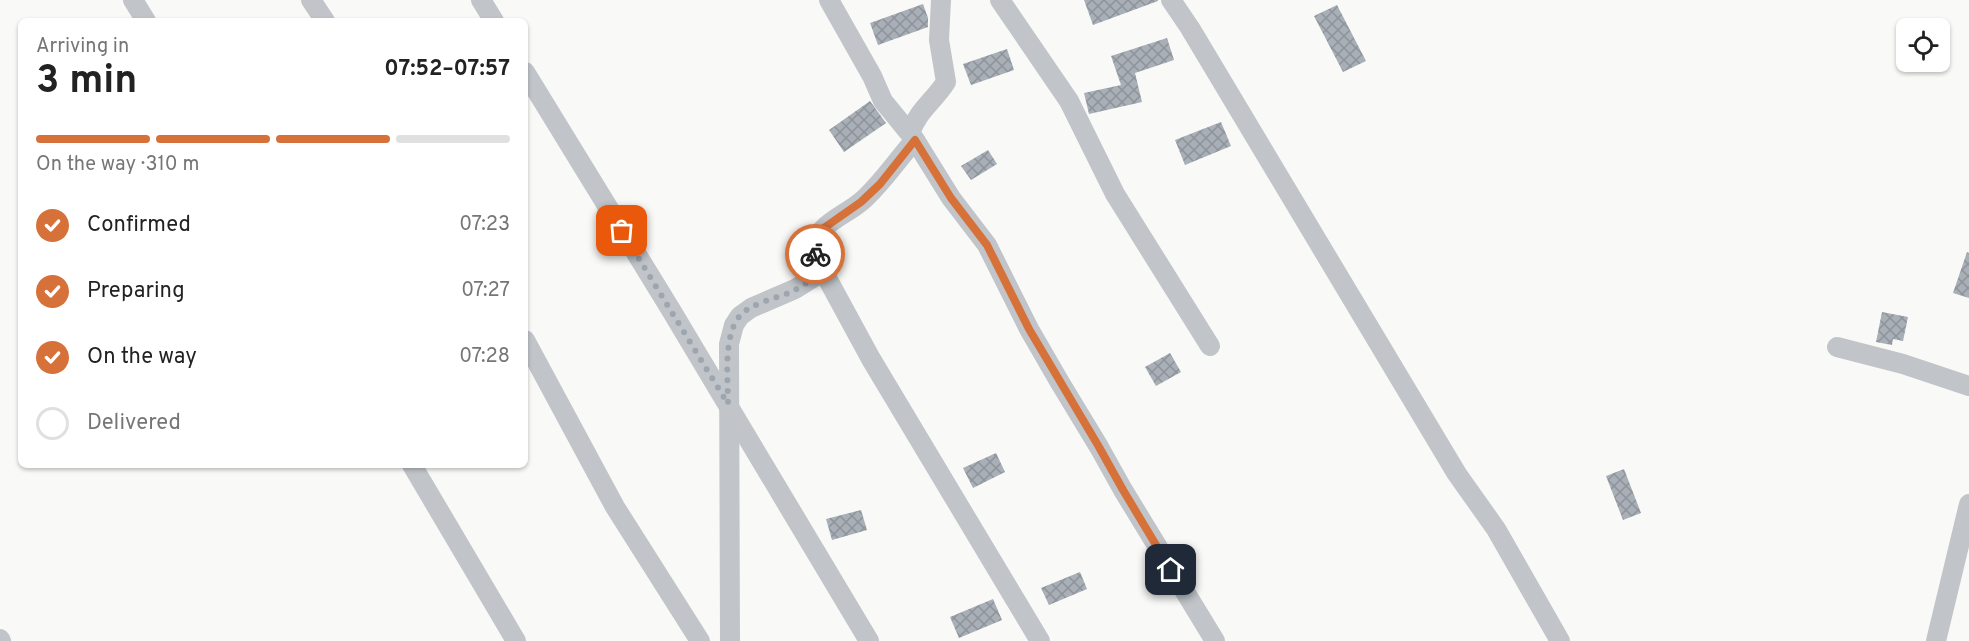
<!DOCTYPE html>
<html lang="en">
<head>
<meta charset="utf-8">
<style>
  body { margin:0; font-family:Overpass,sans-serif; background:#f6f6f6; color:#222; height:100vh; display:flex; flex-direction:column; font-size:22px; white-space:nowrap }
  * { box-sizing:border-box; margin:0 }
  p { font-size:20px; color:#767676 }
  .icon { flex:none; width:33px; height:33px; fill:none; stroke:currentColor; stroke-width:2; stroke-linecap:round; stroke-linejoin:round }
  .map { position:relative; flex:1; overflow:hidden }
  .sheet { position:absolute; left:18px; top:18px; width:510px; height:450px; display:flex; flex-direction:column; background:#fff; border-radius:9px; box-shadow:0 2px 4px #0004 }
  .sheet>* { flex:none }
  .tools { position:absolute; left:1896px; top:18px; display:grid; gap:12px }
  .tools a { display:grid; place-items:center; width:54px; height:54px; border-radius:9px; background:#fff; box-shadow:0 2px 4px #0004; font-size:30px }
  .pin { position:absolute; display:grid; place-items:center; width:51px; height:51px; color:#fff; margin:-26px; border-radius:12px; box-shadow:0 3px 9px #0006 }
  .courier { position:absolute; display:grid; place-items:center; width:60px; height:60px; margin:-30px; border:4px solid #d7713a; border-radius:50%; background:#fff; color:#222; box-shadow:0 2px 8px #0007 }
  .headline em { font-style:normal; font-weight:700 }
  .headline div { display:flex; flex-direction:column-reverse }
  .headline { display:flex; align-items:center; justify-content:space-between; height:102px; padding:0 18px }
  h1 { font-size:39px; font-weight:700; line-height:45px }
  .bar { display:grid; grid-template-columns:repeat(4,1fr); gap:9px 6px; align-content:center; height:72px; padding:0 18px }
  .bar i { height:8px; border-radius:4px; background:#e0e0e0 }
  .bar .active { background:#d7713a }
  .bar p { grid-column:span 4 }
  ol { padding:0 18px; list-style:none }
  li { display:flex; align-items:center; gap:18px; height:66px }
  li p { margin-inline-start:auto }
  li .icon { padding:6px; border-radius:50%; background:#d7713a; color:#fff; stroke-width:4 }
  li:last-child { color:#767676 }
  li i { width:33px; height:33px; border:3px solid #e0e0e0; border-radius:50% }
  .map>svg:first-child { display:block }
  .building { fill:url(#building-cross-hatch) }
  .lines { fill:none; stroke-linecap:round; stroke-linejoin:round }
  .minor { stroke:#c1c5c9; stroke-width:20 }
  .done { stroke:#9da5af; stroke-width:6; stroke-dasharray:0 10.8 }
  .route { stroke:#d7713a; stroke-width:8 }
</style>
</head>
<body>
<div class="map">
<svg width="1969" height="641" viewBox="0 0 1969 641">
  <defs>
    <pattern id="building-cross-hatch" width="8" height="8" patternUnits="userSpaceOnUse" patternTransform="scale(1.5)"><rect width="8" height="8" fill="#a9afb7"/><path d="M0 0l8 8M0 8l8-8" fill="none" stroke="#8e939a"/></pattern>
  </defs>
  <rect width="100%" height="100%" fill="#f9faf8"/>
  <g class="building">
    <polygon points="1084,0 1158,0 1158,1 1093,25"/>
    <polygon points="923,4 928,18 928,27 878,45 870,23"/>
    <polygon points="1337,5 1366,61 1343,72 1314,16"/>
    <polygon points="1167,38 1174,60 1135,73 1142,102 1089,114 1084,93 1121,85 1111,56"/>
    <polygon points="1007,49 1014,70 971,85 963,64"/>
    <polygon points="870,101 886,123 844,152 829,130"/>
    <polygon points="1221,122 1231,146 1185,165 1175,140"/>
    <polygon points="988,150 997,164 971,180 961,166"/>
    <polygon points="1967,252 1969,253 1969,298 1953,293"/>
    <polygon points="1882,312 1908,317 1903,341 1893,339 1892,345 1876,342"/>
    <polygon points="1170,353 1181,372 1156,386 1145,367"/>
    <polygon points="996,453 1005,472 973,488 963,468"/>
    <polygon points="1624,469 1641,513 1623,520 1606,476"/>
    <polygon points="861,510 867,530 832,540 826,519"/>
    <polygon points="1080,572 1087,589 1049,605 1041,588"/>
    <polygon points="993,599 1002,620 959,638 950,617"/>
  </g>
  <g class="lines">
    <g class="minor">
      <polyline points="133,0 146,21"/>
      <polyline points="311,0 325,21"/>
      <polyline points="481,0 494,21"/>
      <polyline points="829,0 872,76 883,101 915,140 951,198 987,245 1029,329 1059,381 1099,447 1123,490 1215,641"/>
      <polyline points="1000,0 1069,101 1115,194 1210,346"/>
      <polyline points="1171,0 1190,28 1457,474 1496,529 1560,641"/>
      <polyline points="525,72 671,310 869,641"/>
      <path d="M910,133C919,109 933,102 946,82L939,40L941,0"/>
      <path d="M915,140C897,160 883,182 863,200C851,211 833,218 822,230C815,237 813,247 815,256L871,359L1040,641"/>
      <polyline points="525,340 615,507 700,641"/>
      <polyline points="1837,347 1903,364 1969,386"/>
      <polyline points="412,465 516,641"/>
      <polyline points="0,639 1,641"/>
      <polyline points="730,641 729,344 734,325 740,316 751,308 795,289 824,271"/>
      <polyline points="1936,641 1969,504"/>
    </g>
  </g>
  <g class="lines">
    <path class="done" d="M622,231L728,404C728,380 723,337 739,317C750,303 776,299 793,291C804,285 814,278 824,271L815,254"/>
    <polyline class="route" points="815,254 816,240 821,230 861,202 880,184 915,140 951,198 987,245 1029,329 1099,447 1123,490 1171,570"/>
  </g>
</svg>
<div class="tools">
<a><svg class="icon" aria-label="locate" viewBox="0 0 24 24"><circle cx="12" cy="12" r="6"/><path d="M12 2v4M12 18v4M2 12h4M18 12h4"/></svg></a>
</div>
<div class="pin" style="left:622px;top:231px;background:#ea580c"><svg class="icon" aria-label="bag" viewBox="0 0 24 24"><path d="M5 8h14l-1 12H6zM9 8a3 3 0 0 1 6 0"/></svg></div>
<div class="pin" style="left:1171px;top:570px;background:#1f2937"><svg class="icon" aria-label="home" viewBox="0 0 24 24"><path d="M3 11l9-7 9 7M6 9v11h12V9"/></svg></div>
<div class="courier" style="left:815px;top:254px"><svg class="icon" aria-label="bike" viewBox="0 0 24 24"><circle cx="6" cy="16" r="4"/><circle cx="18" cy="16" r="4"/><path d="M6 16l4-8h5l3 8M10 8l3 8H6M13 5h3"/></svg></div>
<section class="sheet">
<div class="headline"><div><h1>3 min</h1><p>Arriving in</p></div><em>07:52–07:57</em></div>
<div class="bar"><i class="active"></i><i class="active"></i><i class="active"></i><i></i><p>On the way · 310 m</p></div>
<ol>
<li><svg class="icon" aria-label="check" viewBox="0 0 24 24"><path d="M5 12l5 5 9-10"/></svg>Confirmed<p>07:23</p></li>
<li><svg class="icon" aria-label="check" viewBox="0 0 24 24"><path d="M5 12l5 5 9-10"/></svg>Preparing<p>07:27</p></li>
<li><svg class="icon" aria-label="check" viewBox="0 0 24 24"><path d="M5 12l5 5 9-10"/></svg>On the way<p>07:28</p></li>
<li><i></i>Delivered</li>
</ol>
</section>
</div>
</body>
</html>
